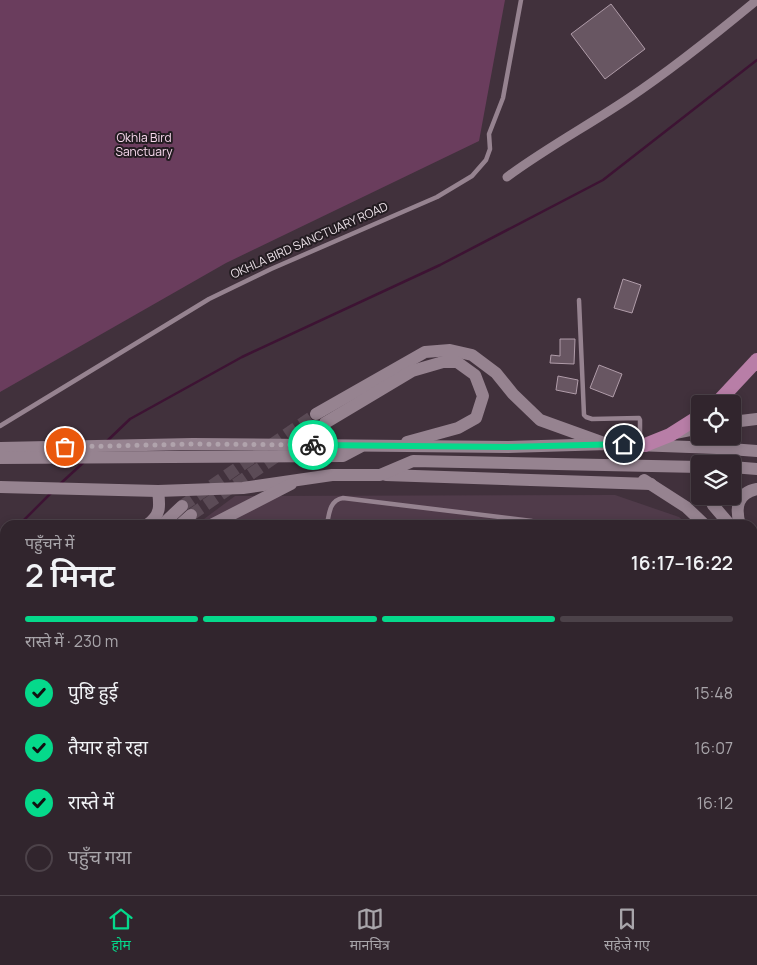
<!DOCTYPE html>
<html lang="hi">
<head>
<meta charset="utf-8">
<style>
  body { margin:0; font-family:Manrope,"Noto Sans Devanagari",sans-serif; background:#3d3139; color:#f1f3f6; height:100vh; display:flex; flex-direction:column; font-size:19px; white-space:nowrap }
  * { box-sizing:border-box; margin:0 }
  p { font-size:16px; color:#a8a5aa }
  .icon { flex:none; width:28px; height:28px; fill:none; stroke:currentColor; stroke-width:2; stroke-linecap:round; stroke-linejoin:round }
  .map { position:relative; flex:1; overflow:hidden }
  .panel { position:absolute; left:0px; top:520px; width:758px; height:375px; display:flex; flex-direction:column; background:#31252d; border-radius:15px 15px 0 0; box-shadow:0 2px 8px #0003,0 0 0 1px #4c4249 }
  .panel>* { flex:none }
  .fabs { position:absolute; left:691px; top:395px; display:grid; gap:10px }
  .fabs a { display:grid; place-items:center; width:50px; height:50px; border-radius:5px; background:#31252d; box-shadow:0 2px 8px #0003,0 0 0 1px #4c4249; font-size:25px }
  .pin { position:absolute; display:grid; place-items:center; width:42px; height:42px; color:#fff; margin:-21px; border:2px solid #fff; border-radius:50%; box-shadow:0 1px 5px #0007 }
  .courier { position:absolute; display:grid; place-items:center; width:50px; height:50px; margin:-25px; border:4px solid #05d98b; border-radius:50%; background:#fff; color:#222; box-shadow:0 1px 6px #0007 }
  .head em { font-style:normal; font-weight:600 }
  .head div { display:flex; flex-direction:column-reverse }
  .head { display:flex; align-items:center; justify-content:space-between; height:85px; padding:0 25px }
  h1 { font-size:32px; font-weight:600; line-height:38px }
  .bar { display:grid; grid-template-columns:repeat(4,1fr); gap:8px 5px; align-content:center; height:60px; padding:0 25px }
  .bar i { height:6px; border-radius:4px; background:#4c4249 }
  .bar .on { background:#05d98b }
  .bar p { grid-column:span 4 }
  ol { padding:0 25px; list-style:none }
  li { display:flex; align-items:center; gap:15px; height:55px }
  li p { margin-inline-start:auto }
  li .icon { padding:5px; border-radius:50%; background:#05d98b; color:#111; stroke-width:4 }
  li:last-child { color:#a8a5aa }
  li i { width:28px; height:28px; border:2px solid #4c4249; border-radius:50% }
  .tabs { display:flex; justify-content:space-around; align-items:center; height:70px; border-top:1px solid #4c4249; background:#31252d; font-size:14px; color:#a8a5aa }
  .tabs a { display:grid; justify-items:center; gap:2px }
  .tabs .on { color:#05d98b }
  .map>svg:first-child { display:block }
  .built { fill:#503b4a }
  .green { fill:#6a3d5d }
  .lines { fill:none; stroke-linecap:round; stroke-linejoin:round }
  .stream { stroke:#3d1333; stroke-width:2.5 }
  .building { fill:#685662; stroke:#b09ca9 }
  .secondary-tunnel { stroke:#5b4b56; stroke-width:12; stroke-dasharray:12 6; stroke-linecap:butt }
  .service { stroke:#968390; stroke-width:4.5 }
  .minor { stroke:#968390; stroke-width:9 }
  .tertiary { stroke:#968390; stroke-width:10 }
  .secondary { stroke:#968390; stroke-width:12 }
  .trunk { stroke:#b87ea7; stroke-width:14 }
  .rail-casing { stroke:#d6cad2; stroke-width:4.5 }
  .rail { stroke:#231c21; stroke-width:2.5; stroke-dasharray:8; stroke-linecap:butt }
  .done { stroke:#b0a3ac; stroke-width:5; stroke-dasharray:0 9 }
  .route { stroke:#05d98b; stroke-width:6 }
  .labels { text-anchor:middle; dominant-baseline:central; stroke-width:4; stroke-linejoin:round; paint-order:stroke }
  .park-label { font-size:12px; fill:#f9d9ee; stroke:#231c21 }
  .street-label { font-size:12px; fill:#ece1e8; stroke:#231c21 }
</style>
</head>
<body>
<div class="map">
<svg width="757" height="895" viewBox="0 0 757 895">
  <rect width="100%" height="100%" fill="#41313c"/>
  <g class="built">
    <polygon points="615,495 679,517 688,525 199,525 204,519 235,496"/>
    <polygon points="753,626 757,634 757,895 0,895 0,751 5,744 5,890 752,890"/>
  </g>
  <polygon class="green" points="0,0 505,0 479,141 226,263 0,392"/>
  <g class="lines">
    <g class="stream">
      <polyline points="106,442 130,419 242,357 440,265 603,180 757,60"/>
      <polyline points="60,484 84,462"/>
      <polyline points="19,525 51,493"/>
      <polyline points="0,545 5,539"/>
    </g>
  </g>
  <g class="building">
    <polygon points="611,4 645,49 605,79 571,34"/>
    <polygon points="623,279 641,285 632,313 614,308"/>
    <polygon points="560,339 575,339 574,364 550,363 551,355 560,356"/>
    <polygon points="599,365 622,374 613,397 590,388"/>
    <polygon points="558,376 578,380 576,394 556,390"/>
  </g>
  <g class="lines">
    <g class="secondary-tunnel">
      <polyline points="182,506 316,414"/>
      <polyline points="191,515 325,423"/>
    </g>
    <g class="service">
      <polyline points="579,300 584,415 586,417 592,419 639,418 640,420 640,445"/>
      <polyline points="0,426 209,299 271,269 437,197 472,176 486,160 490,149 489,134 503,98 521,0"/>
      <path d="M327,525C329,513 330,500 343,498L532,521"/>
      <polyline points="752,762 757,759"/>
      <polyline points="285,890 286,895"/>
      <polyline points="624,895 677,890"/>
    </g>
    <g class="minor">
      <path d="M507,177C546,148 589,125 629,98C674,68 716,34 757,0"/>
      <polyline points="0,624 5,618"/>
    </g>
    <g class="tertiary">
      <polyline points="752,559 757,560"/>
      <polyline points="752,624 757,622"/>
      <polyline points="752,631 757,634"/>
      <polyline points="0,797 5,796"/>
    </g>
    <g class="secondary">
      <polyline points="316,414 425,352 450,350 472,355 496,373 513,394 540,420 601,442"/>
      <polyline points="732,422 757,419"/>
      <polyline points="325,423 412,371 443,362 457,362 475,375 483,396 476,418 458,428 407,442"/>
      <polyline points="675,433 700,428"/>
      <polyline points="0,448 193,444 508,447 608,444 717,448 757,451"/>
      <polyline points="0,458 343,456 360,447"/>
      <polyline points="732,467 757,469"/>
      <polyline points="386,475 651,484"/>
      <polyline points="644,480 686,507 705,525"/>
      <polyline points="0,487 158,491 243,488 332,475 380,475 413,461 700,467"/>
      <polyline points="709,496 713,505 730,525"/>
      <path d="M147,525C161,515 160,506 158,491"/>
      <polyline points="162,525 182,506"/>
      <polyline points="180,525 191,515"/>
      <polyline points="211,525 291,484"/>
      <path d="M740,525C735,508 737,493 757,489"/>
      <polyline points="752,547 757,552"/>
      <polyline points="0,710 5,705"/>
      <polyline points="0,731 5,725"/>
      <path d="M0,762C4,771 3,782 0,790"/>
    </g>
    <g class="trunk">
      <polyline points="716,404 757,360"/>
      <polyline points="645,445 670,435 700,416"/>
    </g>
    <g class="rail-casing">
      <g id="rail">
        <polyline points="0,571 5,571"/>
        <polyline points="752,581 757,581"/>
      </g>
    </g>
    <use href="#rail" class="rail"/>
  </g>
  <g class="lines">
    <polyline class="done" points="65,447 193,444 313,445"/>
    <polyline class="route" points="313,445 508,447 624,444"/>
  </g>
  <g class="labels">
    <g class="park-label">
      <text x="144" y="137">Okhla Bird<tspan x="144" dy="14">Sanctuary</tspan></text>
    </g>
    <g class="street-label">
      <text transform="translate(309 240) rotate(-24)">OKHLA BIRD SANCTUARY ROAD</text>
    </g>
  </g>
</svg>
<div class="fabs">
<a><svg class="icon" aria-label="locate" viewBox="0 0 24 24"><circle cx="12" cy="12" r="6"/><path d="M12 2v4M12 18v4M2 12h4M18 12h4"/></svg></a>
<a><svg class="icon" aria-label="layers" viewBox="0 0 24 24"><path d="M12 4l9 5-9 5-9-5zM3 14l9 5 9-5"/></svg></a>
</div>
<div class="pin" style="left:65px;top:447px;background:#ea580c"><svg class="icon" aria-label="bag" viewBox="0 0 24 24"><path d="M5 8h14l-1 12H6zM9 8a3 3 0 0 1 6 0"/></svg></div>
<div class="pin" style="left:624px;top:444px;background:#1f2937"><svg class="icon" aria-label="home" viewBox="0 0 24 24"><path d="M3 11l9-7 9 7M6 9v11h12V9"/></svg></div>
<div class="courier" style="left:313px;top:445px"><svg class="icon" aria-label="bike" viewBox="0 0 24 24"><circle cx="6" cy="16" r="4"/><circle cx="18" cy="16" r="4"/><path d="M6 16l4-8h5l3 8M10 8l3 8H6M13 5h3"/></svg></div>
<section class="panel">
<div class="head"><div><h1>2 मिनट</h1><p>पहुँचने में</p></div><em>16:17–16:22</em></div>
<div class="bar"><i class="on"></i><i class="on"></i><i class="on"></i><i></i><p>रास्ते में · 230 m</p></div>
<ol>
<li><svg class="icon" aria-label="check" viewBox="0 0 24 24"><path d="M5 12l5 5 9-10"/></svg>पुष्टि हुई<p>15:48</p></li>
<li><svg class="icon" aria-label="check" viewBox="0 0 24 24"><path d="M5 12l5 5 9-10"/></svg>तैयार हो रहा<p>16:07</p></li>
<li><svg class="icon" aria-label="check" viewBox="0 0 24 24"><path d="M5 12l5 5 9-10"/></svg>रास्ते में<p>16:12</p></li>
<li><i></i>पहुँच गया</li>
</ol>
</section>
</div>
<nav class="tabs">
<a class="on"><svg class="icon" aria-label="home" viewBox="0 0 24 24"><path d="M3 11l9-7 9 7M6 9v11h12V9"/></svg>होम</a>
<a><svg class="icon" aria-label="map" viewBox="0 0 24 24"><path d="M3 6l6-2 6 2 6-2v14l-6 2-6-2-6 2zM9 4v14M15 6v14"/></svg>मानचित्र</a>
<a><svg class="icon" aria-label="saved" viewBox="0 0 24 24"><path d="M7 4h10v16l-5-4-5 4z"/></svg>सहेजे गए</a>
</nav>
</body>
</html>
